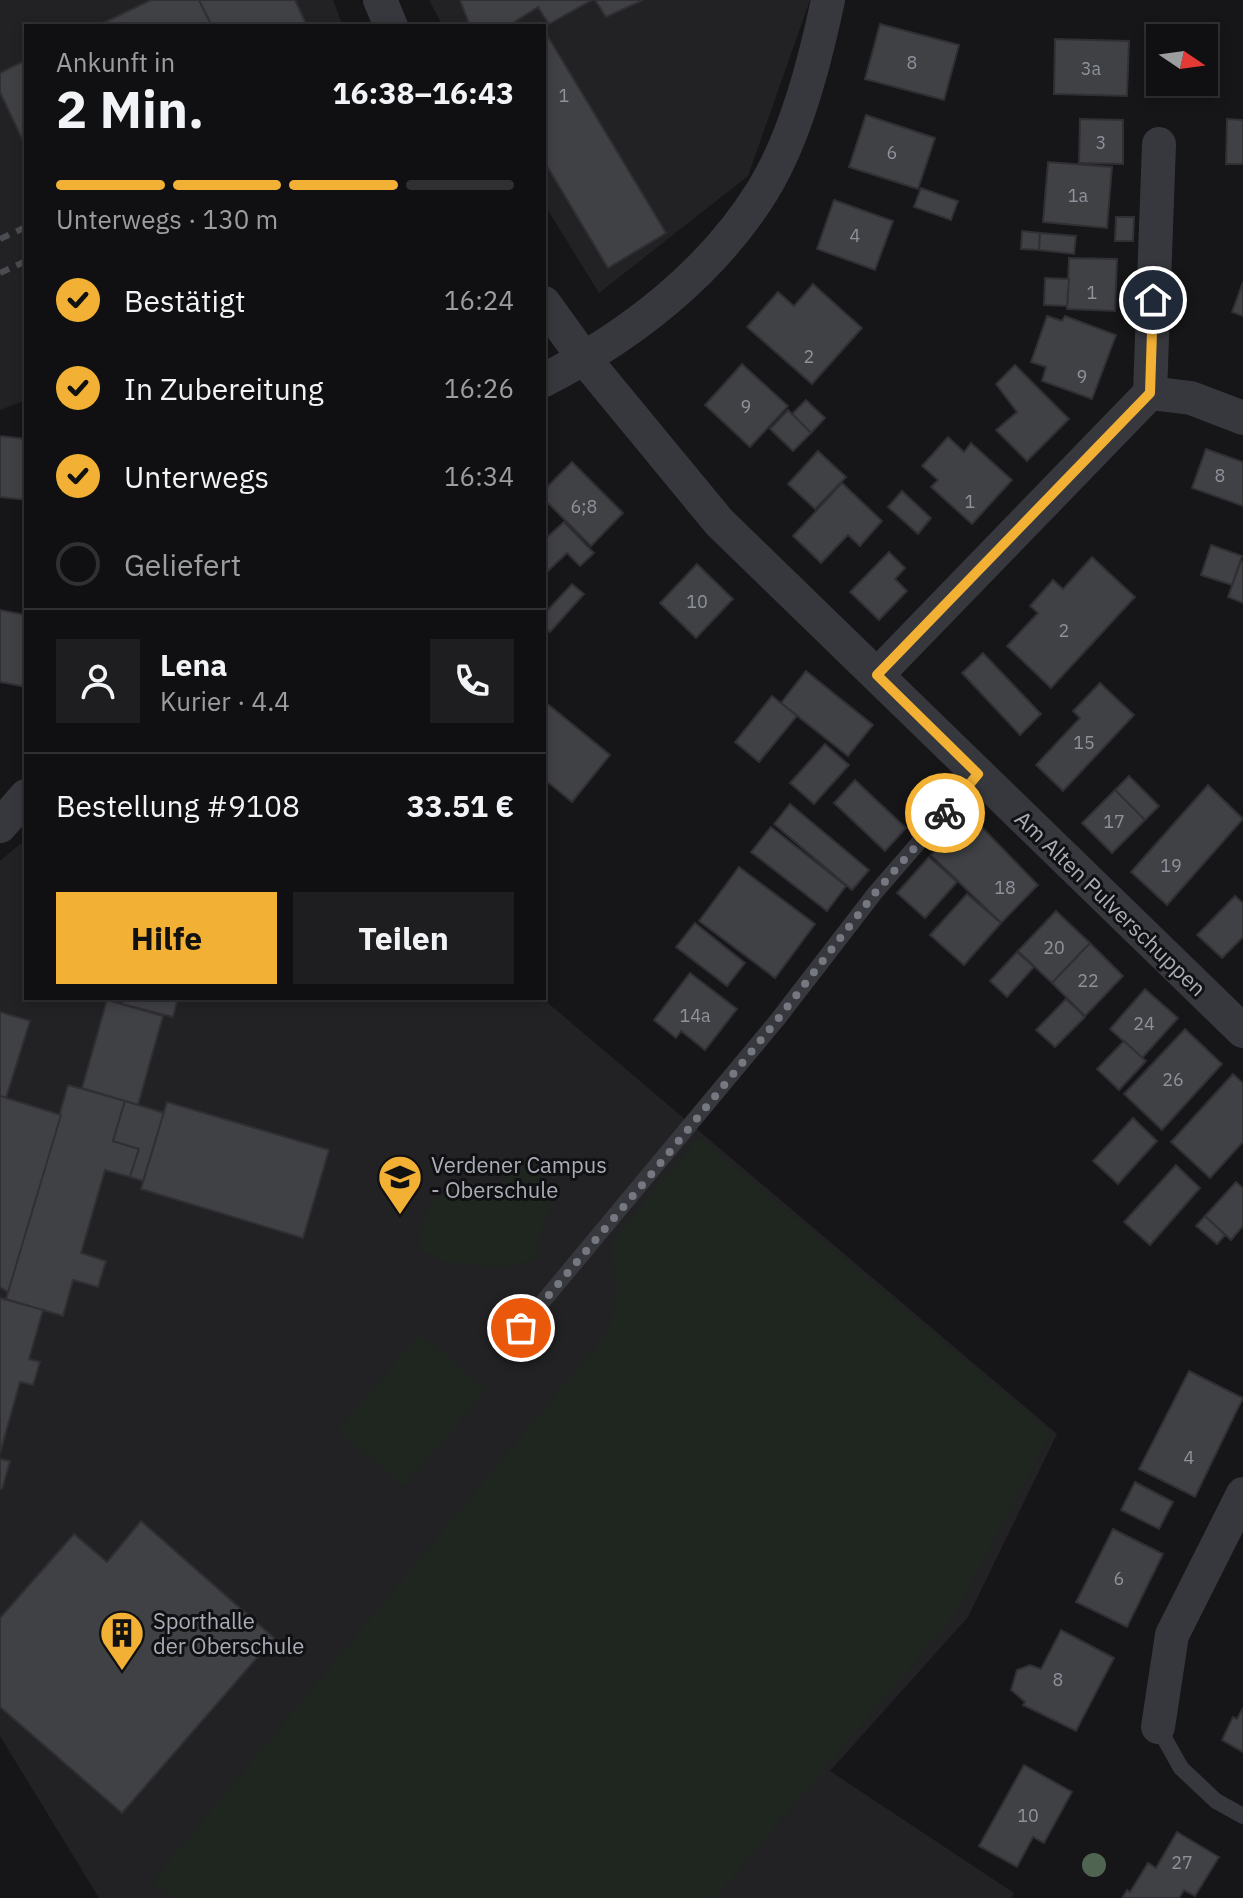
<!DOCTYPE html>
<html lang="de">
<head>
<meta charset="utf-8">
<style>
  body { margin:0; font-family:"IBM Plex Sans",sans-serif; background:#1e1e20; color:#f1f3f6; height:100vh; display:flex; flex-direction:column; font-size:30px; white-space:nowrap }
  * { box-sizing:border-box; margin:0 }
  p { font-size:26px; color:#9c9d9f }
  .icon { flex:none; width:44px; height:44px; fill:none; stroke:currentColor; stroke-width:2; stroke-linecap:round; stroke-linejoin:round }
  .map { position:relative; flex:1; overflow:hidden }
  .drawer { position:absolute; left:24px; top:24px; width:522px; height:976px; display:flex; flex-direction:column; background:#101012; border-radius:0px; box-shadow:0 4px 12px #0003,0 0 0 2px #303032 }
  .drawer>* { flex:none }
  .needle { width:52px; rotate:103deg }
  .controls { position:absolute; left:1146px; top:24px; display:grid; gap:16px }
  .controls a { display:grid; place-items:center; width:72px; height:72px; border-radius:0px; background:#101012; box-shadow:0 4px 12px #0003,0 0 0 2px #303032; font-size:40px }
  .pin { position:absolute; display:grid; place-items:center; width:68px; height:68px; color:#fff; margin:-34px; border:4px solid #fff; border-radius:50%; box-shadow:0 2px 8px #0007 }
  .courier { position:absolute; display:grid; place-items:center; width:80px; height:80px; margin:-40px; border:6px solid #f2b134; border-radius:50%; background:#fff; color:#222; box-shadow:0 2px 10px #0007 }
  .head em { font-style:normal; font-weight:700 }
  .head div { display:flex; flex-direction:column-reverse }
  .head { display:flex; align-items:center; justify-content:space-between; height:136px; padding:0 32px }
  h1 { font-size:52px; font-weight:700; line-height:60px }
  .bar { display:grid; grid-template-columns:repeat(4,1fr); gap:12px 8px; align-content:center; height:96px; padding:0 32px }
  .bar i { height:10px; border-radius:6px; background:#303032 }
  .bar .on { background:#f2b134 }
  .bar p { grid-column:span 4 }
  .line { display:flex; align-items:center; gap:20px; padding:0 32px; border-top:2px solid #303032 }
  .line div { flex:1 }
  .round { display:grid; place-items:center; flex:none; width:84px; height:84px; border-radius:0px; background:#1e1e20 }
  ol { padding:0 32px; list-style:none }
  li { display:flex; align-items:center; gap:24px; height:88px }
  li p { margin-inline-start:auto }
  li .icon { padding:8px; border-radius:50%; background:#f2b134; color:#111; stroke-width:4 }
  li:last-child { color:#9c9d9f }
  li i { width:44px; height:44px; border:4px solid #303032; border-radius:50% }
  .button { display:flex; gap:16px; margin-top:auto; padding:16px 32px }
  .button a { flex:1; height:92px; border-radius:0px; background:#f2b134; color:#111; font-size:32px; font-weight:700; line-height:92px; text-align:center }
  .button a+a { background:#1e1e20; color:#f1f3f6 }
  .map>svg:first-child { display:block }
  .built { fill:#222225 }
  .green { fill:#1e261f }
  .building { fill:#404145; stroke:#303034; stroke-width:2 }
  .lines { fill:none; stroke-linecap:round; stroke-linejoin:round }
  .service { stroke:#37383d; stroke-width:16 }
  .minor { stroke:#37383d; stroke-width:34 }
  .rail { stroke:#4a4c52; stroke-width:6; stroke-dasharray:10 8; stroke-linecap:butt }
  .tree { fill:#506452 }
  .done { stroke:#757880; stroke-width:8; stroke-dasharray:0 14.4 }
  .route { stroke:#f2b134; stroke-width:10 }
  .labels { text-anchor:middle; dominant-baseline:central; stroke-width:6; stroke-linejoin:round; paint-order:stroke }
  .number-label { font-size:18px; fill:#8e929b }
  .street-label { font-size:22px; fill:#a8adb8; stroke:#111113 }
  .poi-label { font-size:22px; fill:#a8adb8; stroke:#111113; text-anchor:start }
</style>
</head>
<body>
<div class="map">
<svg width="1243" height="1898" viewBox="0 0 1243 1898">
  <rect width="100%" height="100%" fill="#161618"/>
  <g class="built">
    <polygon points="0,0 333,0 343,26 26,26 26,400 0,410"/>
    <polygon points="429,0 810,0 748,176 599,293 544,204 544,26 443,26"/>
    <polygon points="26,839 26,998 542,998 1057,1434 968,1617 830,1771 1014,1893 1011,1898 99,1898 0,1736 0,861"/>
  </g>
  <g class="green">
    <polygon points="699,1137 1051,1432 954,1615 715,1898 171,1898 152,1882 608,1332 617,1293 611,1241"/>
    <polygon points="524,1160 547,1166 550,1201 534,1260 506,1267 444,1262 419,1250 423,1221 430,1205 445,1192 501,1184"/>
    <polygon points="420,1334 486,1390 404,1486 338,1431"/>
  </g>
  <g class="building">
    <polygon points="151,0 199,0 212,26 97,26"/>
    <polygon points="199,0 295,0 307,26 212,26"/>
    <polygon points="460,0 592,0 549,24 538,7 508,26 470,26"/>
    <polygon points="595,0 643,0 606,17"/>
    <polygon points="880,24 959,45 944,100 865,79"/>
    <polygon points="544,30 666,233 608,268 544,161"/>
    <polygon points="1055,39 1129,41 1127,96 1054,94"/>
    <polygon points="1204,45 1217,45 1217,87 1173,86 1173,82 1204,82"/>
    <polygon points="26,60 26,147 0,92 0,73"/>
    <polygon points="866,115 935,138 918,189 849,167"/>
    <polygon points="1080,119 1123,120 1123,164 1079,163"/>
    <polygon points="1227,119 1243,120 1243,164 1226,164"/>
    <polygon points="1048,162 1112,167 1107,228 1043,222"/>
    <polygon points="921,188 958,201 951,220 914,207"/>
    <polygon points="834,200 893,221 875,270 817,249"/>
    <polygon points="1116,217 1134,217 1133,241 1115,241"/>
    <polygon points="1022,231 1040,233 1039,250 1021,249"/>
    <polygon points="1040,233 1076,236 1074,254 1039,250"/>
    <polygon points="1069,258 1117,259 1115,311 1067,309"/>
    <polygon points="1045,278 1069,279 1067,306 1044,305"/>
    <polygon points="1243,282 1243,316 1232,312"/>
    <polygon points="813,284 862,328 812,384 747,327 778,292 794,306"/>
    <polygon points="1047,316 1062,321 1065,316 1116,335 1092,399 1042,381 1046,367 1031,362"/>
    <polygon points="742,364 788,406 750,447 705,405"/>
    <polygon points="1015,365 1069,419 1027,461 996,430 1017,412 996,384"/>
    <polygon points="806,400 825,418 811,433 792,414"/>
    <polygon points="788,410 811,433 793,451 770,429"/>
    <polygon points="0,436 26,439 26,500 0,497"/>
    <polygon points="948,437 964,452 971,443 1012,480 972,524 931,487 938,480 922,466"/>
    <polygon points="1206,449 1243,462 1243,506 1192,488"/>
    <polygon points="818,451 846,477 815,509 788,484"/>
    <polygon points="572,462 623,513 591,546 544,499 544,490"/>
    <polygon points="842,483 882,521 860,546 848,535 821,563 793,536"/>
    <polygon points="902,491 931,518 918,534 888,507"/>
    <polygon points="564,522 594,553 580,566 567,553 548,571 544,567 544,540"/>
    <polygon points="1211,545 1242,556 1232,585 1201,575"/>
    <polygon points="889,552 905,568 895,579 907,591 879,620 850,592"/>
    <polygon points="1092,557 1135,597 1051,688 1007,646 1038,613 1030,606 1053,580 1063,589"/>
    <polygon points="1241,561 1243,562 1243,603 1228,597"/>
    <polygon points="697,564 733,599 696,638 660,603"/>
    <polygon points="572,584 584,594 550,632 544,627 544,614"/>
    <polygon points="0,610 26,615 26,687 0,682"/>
    <polygon points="983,653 1041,714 1020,735 962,673"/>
    <polygon points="806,671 873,725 848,756 781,703"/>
    <polygon points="1100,683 1134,715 1063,791 1036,765 1080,718 1073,711"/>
    <polygon points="772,696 797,716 759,762 735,742"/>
    <polygon points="544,701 610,755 572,802 544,779"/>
    <polygon points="825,744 849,765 814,804 790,783"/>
    <polygon points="1129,776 1159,806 1145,820 1115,790"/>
    <polygon points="855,780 906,828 885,851 834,803"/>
    <polygon points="1208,785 1243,819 1167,905 1131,872"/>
    <polygon points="1115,790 1145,820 1112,853 1082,823"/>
    <polygon points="790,804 869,870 852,890 774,824"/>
    <polygon points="971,816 1038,885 1001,923 931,855"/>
    <polygon points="771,827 846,886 827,911 751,852"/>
    <polygon points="929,857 957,882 925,918 897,893"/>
    <polygon points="739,867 815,924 775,978 699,921"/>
    <polygon points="967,894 1001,923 964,965 930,935"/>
    <polygon points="1235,896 1243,903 1243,937 1222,958 1197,935"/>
    <polygon points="1056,911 1090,943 1052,983 1018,951"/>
    <polygon points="695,923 745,963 727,986 676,947"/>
    <polygon points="1090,943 1123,976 1085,1016 1052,983"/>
    <polygon points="1017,952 1034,967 1007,997 990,981"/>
    <polygon points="690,973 737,1009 705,1050 681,1031 676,1038 654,1020"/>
    <polygon points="1145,989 1178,1018 1142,1058 1110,1029"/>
    <polygon points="124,998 178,998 173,1017 122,1004"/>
    <polygon points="1066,999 1085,1017 1055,1047 1036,1030"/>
    <polygon points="107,1000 163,1016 138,1105 82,1088"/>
    <polygon points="0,1012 30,1021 6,1098 0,1096"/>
    <polygon points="1185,1029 1222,1064 1162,1130 1124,1094"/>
    <polygon points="1124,1041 1146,1061 1119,1090 1097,1069"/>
    <polygon points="1233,1074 1243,1083 1243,1142 1210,1178 1171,1142"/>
    <polygon points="68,1085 125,1101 113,1141 139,1149 130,1177 105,1170 81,1253 106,1261 98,1287 73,1280 63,1316 6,1299"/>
    <polygon points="0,1096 61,1115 8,1292 0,1287"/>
    <polygon points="125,1101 164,1113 143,1181 130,1177 139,1149 113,1141"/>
    <polygon points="167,1102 329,1150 303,1238 141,1189"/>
    <polygon points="1133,1118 1157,1141 1118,1184 1093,1161"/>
    <polygon points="1176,1165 1200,1188 1150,1245 1124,1222"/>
    <polygon points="1236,1182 1243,1188 1243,1226 1231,1240 1205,1216"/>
    <polygon points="1205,1216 1225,1235 1217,1244 1196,1226"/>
    <polygon points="0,1298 43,1310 29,1359 40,1362 33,1385 20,1382 0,1453"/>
    <polygon points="1189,1371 1243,1398 1195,1497 1139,1469"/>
    <polygon points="0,1459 10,1461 2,1489 0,1489"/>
    <polygon points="1135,1482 1173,1502 1159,1529 1121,1510"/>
    <polygon points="141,1521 274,1638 122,1813 0,1707 0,1618 74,1534 107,1562"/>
    <polygon points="1113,1529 1163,1554 1127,1627 1076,1602"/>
    <polygon points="1061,1630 1114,1658 1076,1731 1023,1705 1025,1702 1011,1690 1017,1670 1030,1665 1041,1669"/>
    <polygon points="1243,1708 1243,1752 1222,1740 1233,1717 1237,1719"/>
    <polygon points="1024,1765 1072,1792 1044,1843 1033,1837 1017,1867 979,1846"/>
    <polygon points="1177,1832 1219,1857 1195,1896 1184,1890 1179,1898 1122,1898 1127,1890 1130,1892 1148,1863 1156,1868"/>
  </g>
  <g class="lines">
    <g class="service">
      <polyline points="521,1328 778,1019 875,893 978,774"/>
      <polyline points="1158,1727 1181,1768 1216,1801 1243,1816"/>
    </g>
    <g class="minor">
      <polyline points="380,0 391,26"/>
      <polyline points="544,303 583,357 719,522 1243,1031"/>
      <path d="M544,380C629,337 712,273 763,190C796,136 815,61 828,0"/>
      <polyline points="1150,393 1159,144"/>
      <polyline points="877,675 1150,393 1191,398 1243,418"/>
      <polyline points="0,826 26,796"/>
      <polyline points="1158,1727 1172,1635 1243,1494"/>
    </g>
    <g class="rail">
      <polyline points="0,239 26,227"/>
      <polyline points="0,273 26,261"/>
    </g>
  </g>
  <circle class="tree" cx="1094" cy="1865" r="12"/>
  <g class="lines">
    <polyline class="done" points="521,1328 659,1165 778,1019 875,893 945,813"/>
    <polyline class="route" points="945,813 978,774 877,675 1150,393 1153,300"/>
  </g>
  <defs>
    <g id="school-pin" transform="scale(2.3)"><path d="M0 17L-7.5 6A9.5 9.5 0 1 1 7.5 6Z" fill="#f2b134" stroke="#111113"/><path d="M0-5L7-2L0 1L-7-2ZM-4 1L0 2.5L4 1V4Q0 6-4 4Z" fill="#111"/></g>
    <g id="building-pin" transform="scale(2.3)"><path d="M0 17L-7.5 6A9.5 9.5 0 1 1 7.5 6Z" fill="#f2b134" stroke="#111113"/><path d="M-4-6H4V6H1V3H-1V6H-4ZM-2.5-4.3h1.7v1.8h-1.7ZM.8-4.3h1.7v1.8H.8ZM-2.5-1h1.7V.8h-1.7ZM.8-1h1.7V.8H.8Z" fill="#111"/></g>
  </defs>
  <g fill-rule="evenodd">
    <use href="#school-pin" x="400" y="1177"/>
    <use href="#building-pin" x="122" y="1633"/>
  </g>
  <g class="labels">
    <g class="number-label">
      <text x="912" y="62">8</text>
      <text x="1091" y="68">3a</text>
      <text x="564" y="95">1</text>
      <text x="1101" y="142">3</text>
      <text x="892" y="152">6</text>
      <text x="1078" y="195">1a</text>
      <text x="855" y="235">4</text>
      <text x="1092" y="292">1</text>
      <text x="809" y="356">2</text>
      <text x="1082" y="376">9</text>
      <text x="746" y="406">9</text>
      <text x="1220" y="475">8</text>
      <text x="970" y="501">1</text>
      <text x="584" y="506">6;8</text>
      <text x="697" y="601">10</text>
      <text x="1064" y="630">2</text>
      <text x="1084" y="742">15</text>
      <text x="1114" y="821">17</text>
      <text x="1171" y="865">19</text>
      <text x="1005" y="887">18</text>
      <text x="1054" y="947">20</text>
      <text x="1088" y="980">22</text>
      <text x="695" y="1015">14a</text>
      <text x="1144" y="1023">24</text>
      <text x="1173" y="1079">26</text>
      <text x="1189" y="1457">4</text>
      <text x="1119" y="1578">6</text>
      <text x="1058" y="1679">8</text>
      <text x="1028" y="1815">10</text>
      <text x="1182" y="1862">27</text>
    </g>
    <g class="street-label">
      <text transform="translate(1111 903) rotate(44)">Am Alten Pulverschuppen</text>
    </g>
    <g class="poi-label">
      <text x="431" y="1164">Verdener Campus<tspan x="431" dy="25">- Oberschule</tspan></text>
      <text x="153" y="1620">Sporthalle<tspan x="153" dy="25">der Oberschule</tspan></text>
    </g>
  </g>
</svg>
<div class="controls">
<a><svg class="needle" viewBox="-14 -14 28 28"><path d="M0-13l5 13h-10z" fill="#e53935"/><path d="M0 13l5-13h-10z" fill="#9c9d9f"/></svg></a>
</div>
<div class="pin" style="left:521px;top:1328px;background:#ea580c"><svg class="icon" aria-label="bag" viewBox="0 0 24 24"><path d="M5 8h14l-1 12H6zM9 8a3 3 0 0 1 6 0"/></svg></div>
<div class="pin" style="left:1153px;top:300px;background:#1f2937"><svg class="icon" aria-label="home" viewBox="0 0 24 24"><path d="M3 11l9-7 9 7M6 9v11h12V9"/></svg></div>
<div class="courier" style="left:945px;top:813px"><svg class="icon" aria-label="bike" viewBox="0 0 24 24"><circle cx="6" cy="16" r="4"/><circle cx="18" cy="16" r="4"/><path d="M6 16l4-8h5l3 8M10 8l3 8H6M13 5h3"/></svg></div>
<section class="drawer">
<div class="head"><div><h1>2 Min.</h1><p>Ankunft in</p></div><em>16:38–16:43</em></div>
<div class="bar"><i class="on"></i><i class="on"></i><i class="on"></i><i></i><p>Unterwegs · 130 m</p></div>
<ol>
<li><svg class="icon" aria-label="check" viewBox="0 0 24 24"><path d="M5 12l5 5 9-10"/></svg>Bestätigt<p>16:24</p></li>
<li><svg class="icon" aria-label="check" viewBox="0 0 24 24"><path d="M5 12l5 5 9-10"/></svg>In Zubereitung<p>16:26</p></li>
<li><svg class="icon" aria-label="check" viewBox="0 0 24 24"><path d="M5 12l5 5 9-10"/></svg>Unterwegs<p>16:34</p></li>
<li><i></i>Geliefert</li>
</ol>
<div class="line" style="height:144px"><a class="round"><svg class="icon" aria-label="person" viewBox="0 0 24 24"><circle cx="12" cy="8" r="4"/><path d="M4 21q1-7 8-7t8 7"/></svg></a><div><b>Lena</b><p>Kurier · 4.4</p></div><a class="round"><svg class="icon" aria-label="phone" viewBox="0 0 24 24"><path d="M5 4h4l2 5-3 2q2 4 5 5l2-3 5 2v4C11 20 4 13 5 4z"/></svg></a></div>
<div class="line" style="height:104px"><div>Bestellung #9108</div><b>33.51 €</b></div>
<div class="button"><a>Hilfe</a><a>Teilen</a></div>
</section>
</div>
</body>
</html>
